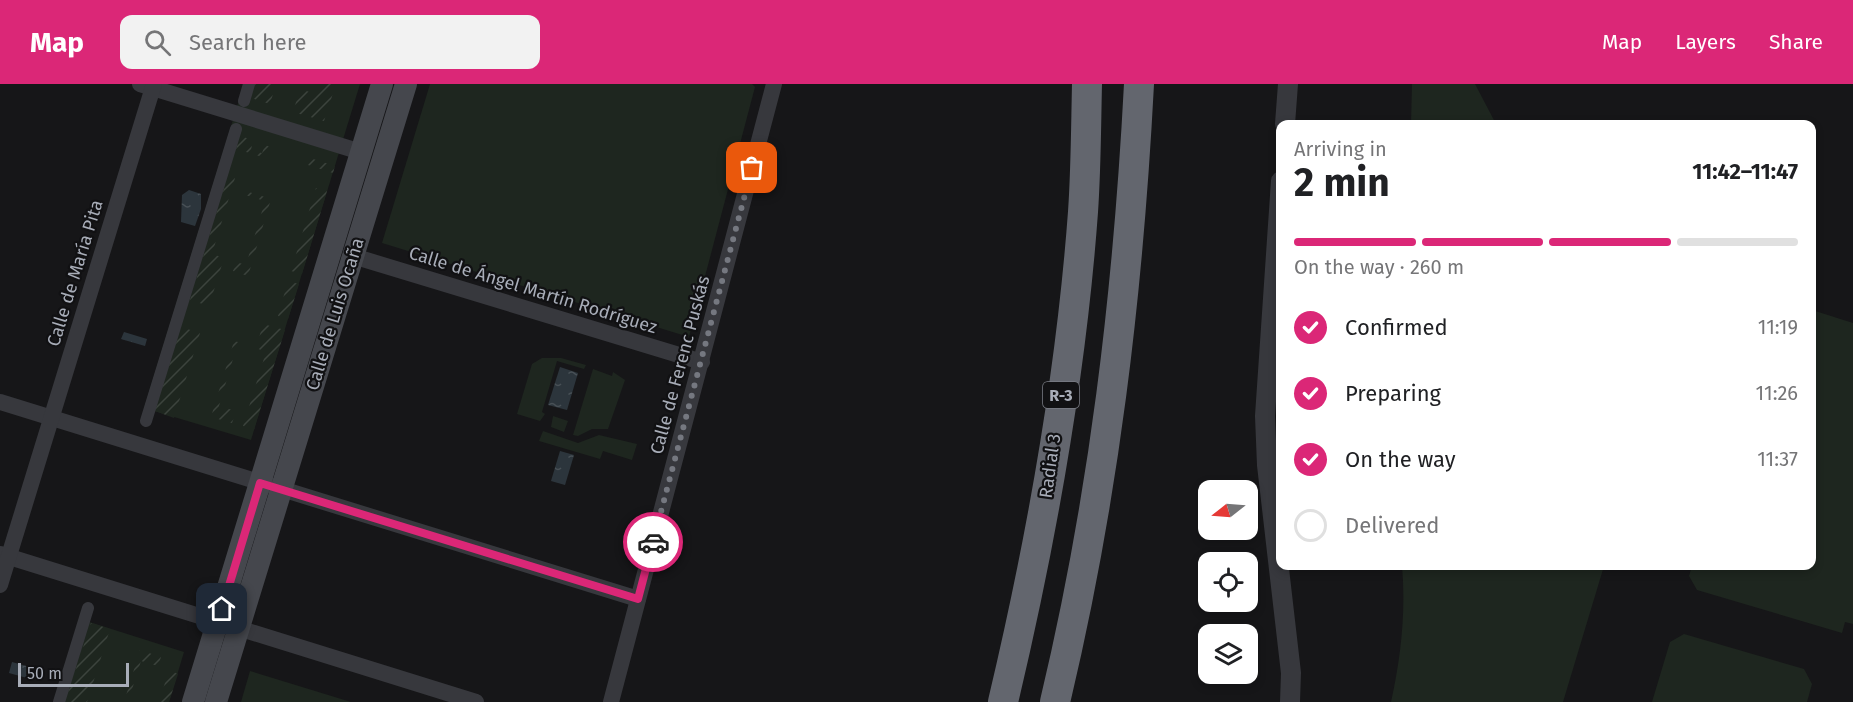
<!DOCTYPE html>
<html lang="en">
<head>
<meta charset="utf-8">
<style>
  body { margin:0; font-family:"Fira Sans",sans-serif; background:#f2f2f2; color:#202124; height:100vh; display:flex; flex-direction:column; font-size:22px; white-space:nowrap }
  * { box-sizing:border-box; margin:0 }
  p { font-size:20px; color:#757577 }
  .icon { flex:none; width:33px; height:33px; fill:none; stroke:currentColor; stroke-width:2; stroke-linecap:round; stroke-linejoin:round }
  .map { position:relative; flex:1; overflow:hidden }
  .drawer { position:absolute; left:1276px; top:36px; width:540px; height:450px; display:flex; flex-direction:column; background:#fff; border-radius:12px; box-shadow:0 3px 9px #0003 }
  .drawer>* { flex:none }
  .needle { width:39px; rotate:253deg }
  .controls { position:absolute; left:1198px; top:396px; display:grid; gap:12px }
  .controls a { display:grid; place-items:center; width:60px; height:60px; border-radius:12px; background:#fff; box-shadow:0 3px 9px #0003; font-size:30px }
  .scale { position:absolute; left:18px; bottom:15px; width:111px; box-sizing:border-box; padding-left:6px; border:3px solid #a8adb8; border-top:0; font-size:16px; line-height:21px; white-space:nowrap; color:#a8adb8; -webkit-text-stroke:4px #111113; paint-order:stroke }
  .pin { position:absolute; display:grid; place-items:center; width:51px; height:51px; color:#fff; margin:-26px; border-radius:12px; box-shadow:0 3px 9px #0006 }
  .courier { position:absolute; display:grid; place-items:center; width:60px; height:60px; margin:-30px; border:4px solid #db2777; border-radius:50%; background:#fff; color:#222; box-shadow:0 2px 8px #0007 }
  .overview em { font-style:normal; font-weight:700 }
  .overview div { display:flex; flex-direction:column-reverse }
  .overview { display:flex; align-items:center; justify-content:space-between; height:102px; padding:0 18px }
  h1 { font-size:39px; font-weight:700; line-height:45px }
  .bar { display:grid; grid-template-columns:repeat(4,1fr); gap:9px 6px; align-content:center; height:72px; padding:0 18px }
  .bar i { height:8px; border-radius:4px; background:#e0e0e0 }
  .bar .current { background:#db2777 }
  .bar p { grid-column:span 4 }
  ol { padding:0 18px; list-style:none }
  li { display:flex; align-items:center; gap:18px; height:66px }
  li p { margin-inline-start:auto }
  li .icon { padding:6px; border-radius:50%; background:#db2777; color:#fff; stroke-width:4 }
  li:last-child { color:#757577 }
  li i { width:33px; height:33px; border:3px solid #e0e0e0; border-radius:50% }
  header { display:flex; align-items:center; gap:36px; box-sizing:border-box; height:84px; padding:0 30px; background:#db2777; color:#fff }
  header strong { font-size:28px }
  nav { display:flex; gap:33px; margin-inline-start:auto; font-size:21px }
  .search { width:420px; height:54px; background:#f2f2f2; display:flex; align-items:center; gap:15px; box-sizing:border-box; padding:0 21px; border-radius:12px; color:#757577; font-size:22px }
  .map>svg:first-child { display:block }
  .green { fill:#1e261f }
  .garden { fill:url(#garden-furrows) }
  .water { fill:url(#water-ripples) }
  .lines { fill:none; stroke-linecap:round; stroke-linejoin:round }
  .pedestrian { stroke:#37383d; stroke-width:12 }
  .minor { stroke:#37383d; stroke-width:16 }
  .tertiary { stroke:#37383d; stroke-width:20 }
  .secondary { stroke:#45474d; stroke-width:22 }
  .motorway { stroke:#63666e; stroke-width:30 }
  .done { stroke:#757880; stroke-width:6; stroke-dasharray:0 10.8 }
  .route { stroke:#db2777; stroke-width:8 }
  .labels { text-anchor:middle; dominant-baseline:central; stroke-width:4.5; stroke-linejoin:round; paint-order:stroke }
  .shield { fill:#111113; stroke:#7b7e86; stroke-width:1.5 }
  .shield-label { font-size:16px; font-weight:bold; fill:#a8adb8 }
  .street-label { font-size:18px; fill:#a8adb8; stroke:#111113 }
</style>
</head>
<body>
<header>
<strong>Map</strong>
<div class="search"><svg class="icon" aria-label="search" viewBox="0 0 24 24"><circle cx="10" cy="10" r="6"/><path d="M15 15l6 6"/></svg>Search here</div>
<nav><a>Map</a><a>Layers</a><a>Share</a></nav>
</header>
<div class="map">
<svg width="1853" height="618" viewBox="0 0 1853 618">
  <defs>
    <pattern id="garden-furrows" width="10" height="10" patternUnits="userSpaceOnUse" patternTransform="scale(1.5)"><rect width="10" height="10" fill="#1e261f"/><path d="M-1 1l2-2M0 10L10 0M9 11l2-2" fill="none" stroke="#3c433d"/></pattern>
    <pattern id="water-ripples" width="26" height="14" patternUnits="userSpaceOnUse" patternTransform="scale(1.5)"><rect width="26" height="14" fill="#2c353c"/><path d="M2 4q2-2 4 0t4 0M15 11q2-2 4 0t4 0" fill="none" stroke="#485056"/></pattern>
  </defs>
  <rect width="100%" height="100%" fill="#161618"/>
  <g class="green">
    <polygon points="244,0 360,0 251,356 144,324"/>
    <polygon points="430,0 752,0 755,3 689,253 382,159"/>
    <polygon points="1412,0 1475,0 1496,40 1411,40"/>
    <polygon points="1812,226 1853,239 1853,540 1845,538 1842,549 1697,506 1689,492 1692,482 1812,482"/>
    <polygon points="542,274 561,274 586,281 584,285 557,277 542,328 545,330 540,337 517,330 532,280"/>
    <polygon points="593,285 612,292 613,288 625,296 608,345 592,345 578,352 573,351"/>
    <polygon points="553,332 568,337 564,348 551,343"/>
    <polygon points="543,347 578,359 599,351 637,360 632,376 603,367 600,375 539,357"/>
    <path d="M1402,482H1604L1563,618H1391C1401,573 1406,527 1402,482Z"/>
    <polygon points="80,535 184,568 169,618 54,618"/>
    <polygon points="1684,550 1804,585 1812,600 1807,618 1652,618 1670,558"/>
    <polygon points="250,587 351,618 241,618"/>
  </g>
  <g class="garden">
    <polygon points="255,0 276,0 270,20 251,14"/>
    <polygon points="319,0 336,0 324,37 293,28 300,5 316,10"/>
    <polygon points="240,52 253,56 251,66 262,69 265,61 270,63 266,74 236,65"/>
    <polygon points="310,74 335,82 333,89 308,81"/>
    <polygon points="228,91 235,94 212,170 224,174 209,222 190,216"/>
    <polygon points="316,104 327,107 302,190 291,187"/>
    <polygon points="243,106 271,115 248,192 233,187 236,178 246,181 265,117 242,110"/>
    <polygon points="288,197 299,200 288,235 278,232"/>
    <polygon points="263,240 285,246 254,345 243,342 266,268 256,264"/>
    <polygon points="181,243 200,249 174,334 155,327"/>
    <polygon points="234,257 238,258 219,322 236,327 232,339 211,333"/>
    <polygon points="91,539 110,545 87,618 65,618"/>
    <polygon points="140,566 161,573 158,582 141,577 128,618 124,618"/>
    <polygon points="169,586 178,590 169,618 159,618"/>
  </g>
  <g class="water">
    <polygon points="189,106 201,110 201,125 195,142 181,138 182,111"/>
    <polygon points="124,248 147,255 145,262 121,255"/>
    <polygon points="560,283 578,289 567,326 548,321"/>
    <polygon points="560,367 574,371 565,401 551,397"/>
    <polygon points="12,578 30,583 27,594 9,589"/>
  </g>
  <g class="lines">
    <g class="pedestrian">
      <polyline points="244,17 249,0"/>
      <polyline points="146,337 236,45"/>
      <polyline points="59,618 88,524"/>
    </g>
    <g class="minor">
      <polyline points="140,0 361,68"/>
      <polyline points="353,172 702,278"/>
      <polyline points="0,318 638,515"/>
      <polyline points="0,470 476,618"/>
      <polyline points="0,501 154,0"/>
      <polyline points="611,618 774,0"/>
    </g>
    <g class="tertiary">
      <polyline points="1285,40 1288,0"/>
      <polyline points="1281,97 1265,332 1267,381 1291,589 1290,618"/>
    </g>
    <g class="secondary">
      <polyline points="193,618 382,0"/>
      <polyline points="216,618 406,0"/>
    </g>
    <g class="motorway">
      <path d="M1003,618C1041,458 1071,292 1083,128C1086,85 1086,42 1087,0"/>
      <path d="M1055,618C1104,413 1128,210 1139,0"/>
    </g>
  </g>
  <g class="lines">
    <polyline class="done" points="653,458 752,84"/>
    <polyline class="route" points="222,525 260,399 638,515 653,458"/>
  </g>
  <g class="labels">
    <rect class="shield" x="1043" y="298" width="36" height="26" rx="4.5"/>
    <g class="shield-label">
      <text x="1061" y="311">R-3</text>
    </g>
    <g class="street-label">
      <text transform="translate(75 189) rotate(-73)">Calle de María Pita</text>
      <text transform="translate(533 206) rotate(17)">Calle de Ángel Martín Rodríguez</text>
      <text transform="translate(335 230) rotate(-73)">Calle de Luis Ocaña</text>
      <text transform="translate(680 281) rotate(-75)">Calle de Ferenc Puskás</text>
      <text transform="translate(1050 382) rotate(-82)">Radial 3</text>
    </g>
  </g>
</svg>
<div class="controls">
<a><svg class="needle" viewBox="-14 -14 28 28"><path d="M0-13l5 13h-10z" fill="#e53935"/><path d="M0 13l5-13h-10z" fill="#757577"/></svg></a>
<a><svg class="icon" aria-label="locate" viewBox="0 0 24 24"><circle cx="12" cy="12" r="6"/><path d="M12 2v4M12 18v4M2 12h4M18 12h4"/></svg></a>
<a><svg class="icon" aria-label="layers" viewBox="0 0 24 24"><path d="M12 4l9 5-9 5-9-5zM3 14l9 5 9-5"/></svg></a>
</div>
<div class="scale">50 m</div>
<div class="pin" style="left:752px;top:84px;background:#ea580c"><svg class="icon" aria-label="bag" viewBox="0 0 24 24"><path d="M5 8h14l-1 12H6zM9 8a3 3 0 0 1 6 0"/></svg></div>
<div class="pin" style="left:222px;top:525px;background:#1f2937"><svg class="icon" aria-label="home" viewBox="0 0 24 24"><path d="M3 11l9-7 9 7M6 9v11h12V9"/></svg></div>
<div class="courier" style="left:653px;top:458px"><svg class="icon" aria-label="car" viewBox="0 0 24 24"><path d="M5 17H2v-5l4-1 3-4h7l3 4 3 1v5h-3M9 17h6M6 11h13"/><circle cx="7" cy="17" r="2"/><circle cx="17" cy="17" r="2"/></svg></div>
<section class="drawer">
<div class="overview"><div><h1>2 min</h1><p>Arriving in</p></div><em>11:42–11:47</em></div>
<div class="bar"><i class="current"></i><i class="current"></i><i class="current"></i><i></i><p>On the way · 260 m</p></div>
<ol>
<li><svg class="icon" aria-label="check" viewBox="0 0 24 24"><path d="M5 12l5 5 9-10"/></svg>Confirmed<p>11:19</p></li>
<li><svg class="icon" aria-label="check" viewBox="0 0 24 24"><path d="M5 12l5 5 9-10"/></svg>Preparing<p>11:26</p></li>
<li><svg class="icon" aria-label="check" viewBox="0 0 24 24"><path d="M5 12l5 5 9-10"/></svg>On the way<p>11:37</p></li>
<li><i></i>Delivered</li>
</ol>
</section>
</div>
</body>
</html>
